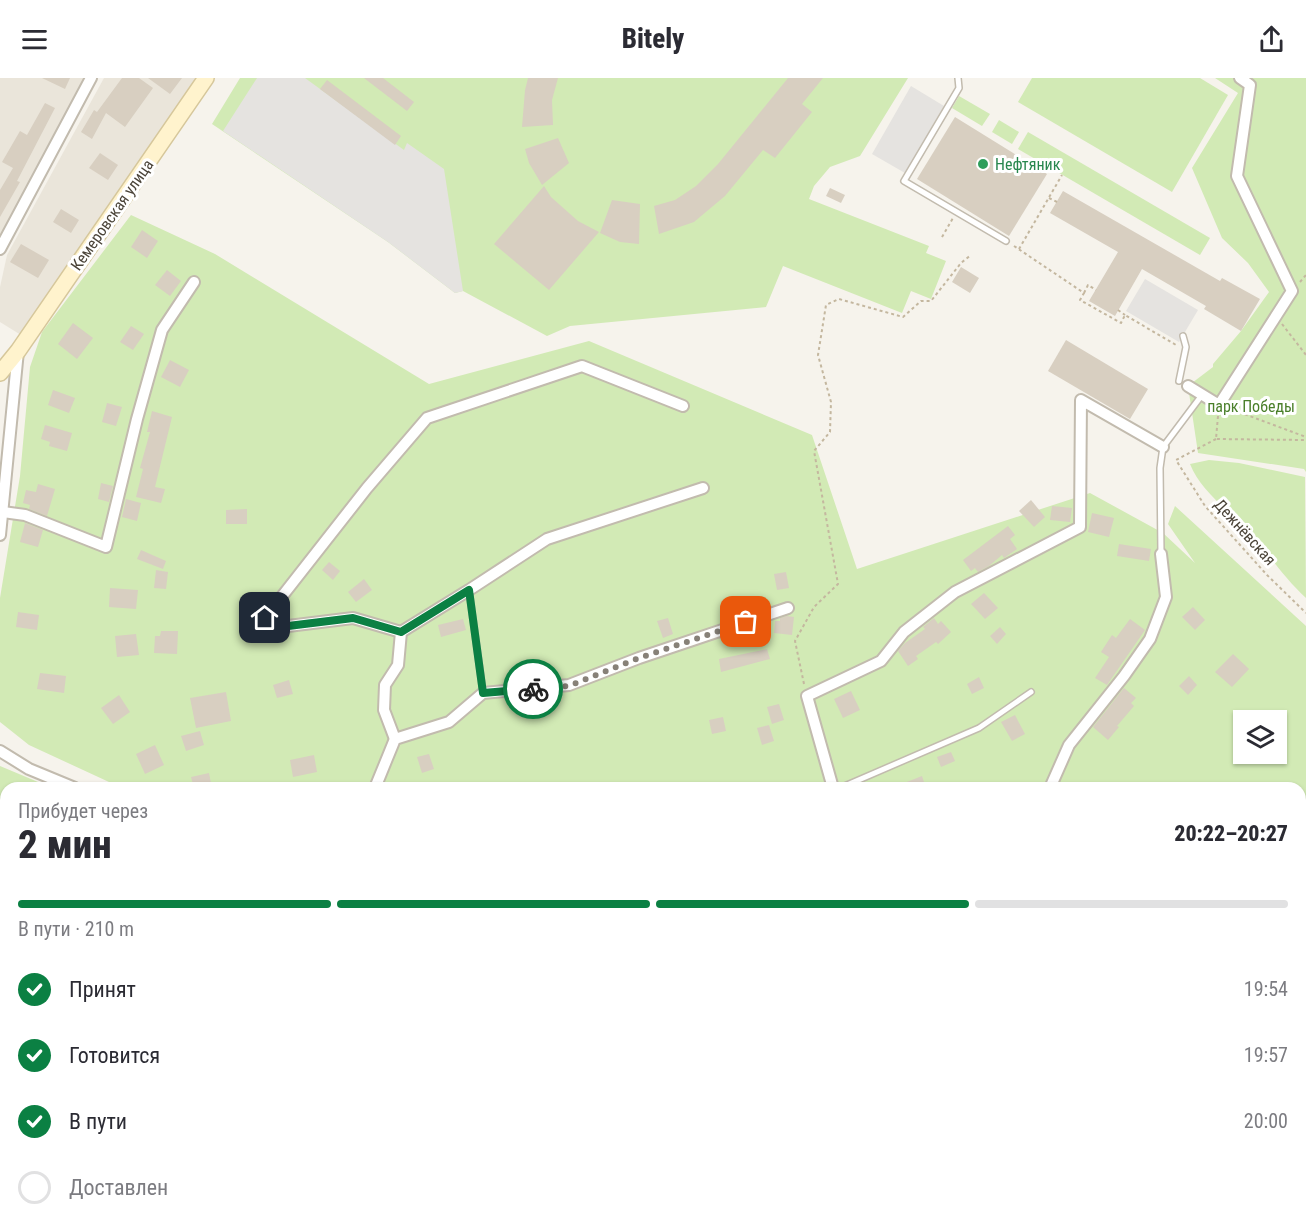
<!DOCTYPE html>
<html lang="ru">
<head>
<meta charset="utf-8">
<style>
  body { margin:0; font-family:"Roboto Condensed",sans-serif; background:#f7f7f7; color:#2b2b33; height:100vh; display:flex; flex-direction:column; font-size:22px; white-space:nowrap }
  * { box-sizing:border-box; margin:0 }
  p { font-size:20px; color:#7c7c81 }
  .icon { flex:none; width:33px; height:33px; fill:none; stroke:currentColor; stroke-width:2; stroke-linecap:round; stroke-linejoin:round }
  .map { position:relative; flex:1; overflow:hidden }
  .side { position:absolute; left:0px; top:704px; width:1306px; height:452px; display:flex; flex-direction:column; background:#fff; border-radius:18px 18px 0 0; box-shadow:0 2px 4px #0004 }
  .side>* { flex:none }
  .tools { position:absolute; left:1233px; top:632px; display:grid; gap:12px }
  .tools a { display:grid; place-items:center; width:54px; height:54px; border-radius:0px; background:#fff; box-shadow:0 2px 4px #0004; font-size:30px }
  .pin { position:absolute; display:grid; place-items:center; width:51px; height:51px; color:#fff; margin:-26px; border-radius:12px; box-shadow:0 3px 9px #0006 }
  .courier { position:absolute; display:grid; place-items:center; width:60px; height:60px; margin:-30px; border:4px solid #0b8043; border-radius:50%; background:#fff; color:#222; box-shadow:0 2px 8px #0007 }
  .overview em { font-style:normal; font-weight:800 }
  .overview div { display:flex; flex-direction:column-reverse }
  .overview { display:flex; align-items:center; justify-content:space-between; height:102px; padding:0 18px }
  h1 { font-size:39px; font-weight:800; line-height:45px }
  .bar { display:grid; grid-template-columns:repeat(4,1fr); gap:9px 6px; align-content:center; height:72px; padding:0 18px }
  .bar i { height:8px; border-radius:4px; background:#e1e1e2 }
  .bar .active { background:#0b8043 }
  .bar p { grid-column:span 4 }
  ol { padding:0 18px; list-style:none }
  li { display:flex; align-items:center; gap:18px; height:66px }
  li p { margin-inline-start:auto }
  li .icon { padding:6px; border-radius:50%; background:#0b8043; color:#fff; stroke-width:4 }
  li:last-child { color:#7c7c81 }
  li i { width:33px; height:33px; border:3px solid #e1e1e2; border-radius:50% }
  header { display:flex; justify-content:space-between; align-items:center; height:78px; padding:0 18px; background:#fff; font-size:27px; font-weight:800 }
  .map>svg:first-child { display:block }
  .residential { fill:#eae5da }
  .industrial { fill:#e6e2dd }
  .green { fill:#d2eab5; fill-rule:evenodd }
  .parking { fill:#e5e3e0 }
  .water { fill:#a9d4f2 }
  .building { fill:#d8cfc1 }
  .lines { fill:none; stroke-linecap:round; stroke-linejoin:round }
  .lane-casing { stroke:#c2bbae; stroke-width:8 }
  .street-casing { stroke:#c2bbae; stroke-width:14 }
  .secondary-casing { stroke:#d6c79b; stroke-width:18 }
  .path { stroke:#c4b79f; stroke-width:2; stroke-dasharray:3 3; stroke-linecap:butt }
  .lane { stroke:#fff; stroke-width:5 }
  .street { stroke:#fff; stroke-width:10 }
  .secondary { stroke:#fff3cd; stroke-width:15 }
  .done { stroke:#878178; stroke-width:6; stroke-dasharray:0 10.8 }
  .route { stroke:#0b8043; stroke-width:8 }
  .leisure-dot { fill:#2e9e5b; stroke:#fff; stroke-width:2 }
  .labels { text-anchor:middle; dominant-baseline:central; stroke-width:6; stroke-linejoin:round; paint-order:stroke }
  .leisure-label { font-size:16px; fill:#27864d; stroke:#fff; text-anchor:start }
  .street-label { font-size:16px; fill:#4b4439; stroke:#fff }
  .park-label { font-size:16px; fill:#4a7f2a; stroke:#fff }
</style>
</head>
<body>
<header><svg class="icon" aria-label="menu" viewBox="0 0 24 24"><path d="M4 6h16M4 12h16M4 18h16"/></svg>Bitely<svg class="icon" aria-label="share" viewBox="0 0 24 24"><path d="M12 15V3M7 8l5-5 5 5M5 13v7h14v-7"/></svg></header>
<div class="map">
<svg width="1306" height="1154" viewBox="0 0 1306 1154">
  <rect width="100%" height="100%" fill="#f6f3ec"/>
  <g class="residential">
    <polygon points="0,0 85,0 0,164"/>
    <polygon points="104,0 199,0 21,257 0,244 0,209 7,177"/>
    <polygon points="6,854 6,1017 0,1018 0,855"/>
  </g>
  <polygon class="industrial" points="550,1149 939,1149 941,1154 539,1154"/>
  <g class="green">
    <polygon points="240,0 908,0 860,78 830,89 814,108 809,121 929,168 926,175 946,183 931,221 911,213 902,235 783,188 766,229 570,248 547,258 463,213 455,215 388,164 212,46"/>
    <polygon points="1032,0 1200,0 1228,17 1172,114 1018,24"/>
    <polygon points="1215,0 1306,0 1306,394 1304,391 1198,375 1188,308 1213,289 1213,286 1241,253 1269,214 1248,185 1222,160 1192,90 1238,15"/>
    <polygon points="959,18 990,36 982,48 952,30"/>
    <polygon points="999,42 1019,54 1012,66 992,54"/>
    <polygon points="1028,54 1210,160 1200,177 1018,71"/>
    <path d="M131,137L215,176L429,306L589,263L812,357L857,491L1090,415L1163,455L1195,485L1168,446L1175,428L1306,548V976L1300,971V710H122L29,667L0,644V520L20,398L30,289L42,254ZM1244,642H1276V675H1244Z"/>
    <path d="M1209,382L1239,385L1305,399L1306,520C1285,501 1270,478 1251,456C1231,434 1201,414 1190,386Z"/>
    <polygon points="0,688 50,709 6,710 6,881 0,888"/>
    <polygon points="258,1149 487,1149 479,1154 259,1154"/>
  </g>
  <g class="parking">
    <polygon points="257,0 305,0 404,72 407,65 444,91 463,213 455,215 388,164 223,53"/>
    <polygon points="911,8 944,28 905,95 872,76"/>
    <polygon points="1145,201 1198,232 1179,264 1126,233"/>
  </g>
  <polygon class="water" points="1306,1082 1306,1154 1163,1154 1173,1149 1300,1149 1301,1085"/>
  <g class="building">
    <polygon points="42,0 70,0 65,11"/>
    <polygon points="122,0 139,0 153,10 125,49 106,35 92,61 81,54 94,32 97,34"/>
    <polygon points="148,0 182,0 170,16"/>
    <polygon points="364,0 383,0 414,24 407,33"/>
    <polygon points="528,0 558,0 552,22 553,47 522,49 525,12"/>
    <polygon points="788,0 823,0 802,26 812,34 775,80 763,72 725,118 694,144 659,156 654,128 675,122 696,108 718,86"/>
    <polygon points="327,2 401,58 395,67 320,11"/>
    <polygon points="45,25 55,30 17,103 20,104 0,139 0,112 13,90 2,84 20,53 27,57"/>
    <polygon points="955,39 1047,96 1009,158 917,101"/>
    <polygon points="558,60 569,85 542,107 529,85 525,71"/>
    <polygon points="100,75 118,87 108,102 89,90"/>
    <polygon points="544,108 551,119 578,143 599,154 549,212 494,166"/>
    <polygon points="830,110 845,117 841,125 826,118"/>
    <polygon points="1063,113 1220,203 1222,200 1260,221 1241,253 1204,231 1206,228 1142,191 1115,238 1089,223 1118,174 1050,135"/>
    <polygon points="612,122 640,126 639,166 620,164 600,155"/>
    <polygon points="61,131 79,142 71,155 53,144"/>
    <polygon points="142,152 158,163 147,180 131,169"/>
    <polygon points="21,166 49,182 38,200 10,184"/>
    <polygon points="961,189 979,200 970,215 952,204"/>
    <polygon points="167,192 181,203 170,218 155,207"/>
    <polygon points="73,245 93,260 77,281 58,266"/>
    <polygon points="131,248 144,256 133,272 120,264"/>
    <polygon points="1066,262 1148,311 1130,341 1048,293"/>
    <polygon points="170,282 189,292 180,309 161,299"/>
    <polygon points="53,312 75,320 69,335 48,327"/>
    <polygon points="107,325 122,329 116,348 102,344"/>
    <polygon points="152,333 172,339 155,409 165,411 161,425 136,419 143,391 140,390 150,354 147,354"/>
    <polygon points="45,347 72,355 67,373 49,368 50,364 41,361"/>
    <polygon points="101,405 113,408 109,424 98,421"/>
    <polygon points="38,406 55,411 47,438 29,431 30,427 23,425 26,412 36,414"/>
    <polygon points="126,421 141,425 137,443 122,439"/>
    <polygon points="1031,422 1045,439 1034,449 1019,433"/>
    <polygon points="1052,428 1072,430 1070,444 1050,442"/>
    <polygon points="247,431 247,446 226,446 226,432"/>
    <polygon points="1092,435 1114,440 1109,459 1088,454"/>
    <polygon points="25,445 43,452 38,469 20,464"/>
    <polygon points="1008,448 1015,457 1010,461 1017,471 1004,480 1002,477 989,488 978,494 975,490 971,493 963,482"/>
    <polygon points="1119,466 1151,471 1149,483 1117,478"/>
    <polygon points="141,472 166,483 163,491 137,481"/>
    <polygon points="329,484 340,493 333,502 322,492"/>
    <polygon points="156,492 168,494 166,511 154,510"/>
    <polygon points="786,494 789,510 777,512 774,496"/>
    <polygon points="364,501 372,512 356,524 348,514"/>
    <polygon points="110,510 138,512 136,531 109,529"/>
    <polygon points="984,515 998,530 985,541 971,526"/>
    <polygon points="1193,529 1205,542 1195,552 1182,539"/>
    <polygon points="18,534 39,537 37,552 16,549"/>
    <polygon points="787,538 794,539 792,557 774,555 775,543 780,543 780,540"/>
    <polygon points="668,540 673,556 663,560 657,543"/>
    <polygon points="934,540 938,546 941,543 951,554 938,566 936,564 916,578 918,581 908,588 898,573 905,565 925,551 923,549"/>
    <polygon points="463,541 466,552 441,559 438,547"/>
    <polygon points="1130,541 1145,552 1107,607 1095,600 1109,579 1101,574 1112,557 1116,560"/>
    <polygon points="1000,549 1006,556 997,566 990,558"/>
    <polygon points="161,553 178,553 177,576 154,575 155,558 160,558"/>
    <polygon points="136,556 139,577 117,579 115,558"/>
    <polygon points="767,571 770,581 721,594 719,581"/>
    <polygon points="1233,576 1249,591 1232,609 1215,594"/>
    <polygon points="40,595 66,598 64,615 37,611"/>
    <polygon points="1189,598 1197,607 1188,617 1179,608"/>
    <polygon points="979,599 984,610 972,616 967,606"/>
    <polygon points="289,602 293,616 277,620 273,607"/>
    <polygon points="1124,610 1136,620 1131,625 1134,628 1117,648 1119,649 1108,662 1093,649"/>
    <polygon points="851,613 860,632 843,640 834,621"/>
    <polygon points="226,614 231,643 196,650 190,620"/>
    <polygon points="119,617 130,634 113,646 101,630"/>
    <polygon points="779,626 784,642 772,646 767,629"/>
    <polygon points="1015,637 1025,656 1012,663 1001,644"/>
    <polygon points="723,639 726,653 712,656 709,642"/>
    <polygon points="769,647 774,663 762,667 757,650"/>
    <polygon points="200,653 204,667 186,673 181,658"/>
    <polygon points="155,667 164,687 145,696 136,676"/>
    <polygon points="951,674 955,683 941,689 937,679"/>
    <polygon points="429,676 434,691 422,695 417,679"/>
    <polygon points="314,677 317,694 293,699 290,682"/>
    <polygon points="209,695 212,710 194,710 191,699"/>
    <polygon points="922,698 926,710 895,710 894,709"/>
  </g>
  <g class="lines">
    <g class="lane-casing">
      <g id="lane">
        <polyline points="958,0 959,10 904,103 1006,163"/>
        <polyline points="1179,303 1186,269 1183,258"/>
        <polyline points="1161,476 1160,390 1163,369 1202,317"/>
        <polyline points="469,512 483,614"/>
        <polyline points="840,710 979,650 1031,614"/>
        <polyline points="770,1149 771,1154"/>
        <polyline points="0,1150 38,1154"/>
        <polyline points="230,1154 243,1149"/>
      </g>
    </g>
    <g class="street-casing">
      <g id="street">
        <polyline points="0,171 91,0"/>
        <polyline points="1188,308 1219,327 1292,213 1237,98 1250,7 1240,0"/>
        <polyline points="3,434 25,437 106,469 137,341 162,252 194,204"/>
        <polyline points="0,457 18,273"/>
        <polyline points="401,554 353,540 272,550 268,548 265,540 367,410 427,340 582,288 683,328"/>
        <polyline points="395,661 384,632 385,607 398,587 401,554 469,512 547,461 703,410"/>
        <polyline points="0,673 29,691 75,710"/>
        <polyline points="375,710 395,661 449,644 483,615 569,607 639,580 788,530"/>
        <polyline points="833,710 807,618 881,583 904,554 955,514 1080,449 1081,322 1163,369"/>
        <polyline points="1050,710 1069,667 1124,598 1150,561 1166,519 1161,476"/>
        <polyline points="0,1026 6,1026"/>
        <polyline points="243,1149 244,1154"/>
        <polyline points="510,1154 521,1149"/>
      </g>
    </g>
    <g class="secondary-casing">
      <polyline id="secondary" points="0,295 18,273 206,0"/>
    </g>
    <g class="path">
      <polyline points="1049,120 1057,124"/>
      <polyline points="942,159 953,140"/>
      <polyline points="1014,168 1084,215 1080,222 1121,245 1125,237 1176,267"/>
      <polyline points="1019,171 1062,97"/>
      <polyline points="1300,204 1306,197"/>
      <polyline points="1084,215 1088,207 1096,212"/>
      <polyline points="1118,232 1125,237"/>
      <polyline points="1282,246 1306,277"/>
      <polyline points="1228,330 1306,359"/>
      <polyline points="1218,338 1216,361 1306,362"/>
      <polyline points="1216,361 1176,382 1205,428 1267,497 1306,535"/>
      <polyline points="804,606 795,563 814,529 838,506 814,373 830,354 831,324 818,277 826,227 839,221 903,239 921,223 931,223 961,185 971,177"/>
      <polyline points="1300,842 1306,836"/>
      <polyline points="1300,944 1306,949"/>
      <polyline points="1300,1015 1306,1013"/>
    </g>
    <use href="#lane" class="lane"/>
    <use href="#street" class="street"/>
    <use href="#secondary" class="secondary"/>
  </g>
  <g class="lines">
    <polyline class="done" points="533,611 569,608 639,580 746,544"/>
    <polyline class="route" points="265,540 268,548 272,550 353,540 401,554 469,512 483,615 533,611"/>
  </g>
  <circle class="leisure-dot" cx="983" cy="86" r="6"/>
  <g class="labels">
    <g class="leisure-label">
      <text x="995" y="86">Нефтяник</text>
    </g>
    <g class="street-label">
      <text transform="translate(112 137) rotate(-55)">Кемеровская улица</text>
      <text transform="translate(1245 454) rotate(48)">Дежнёвская</text>
    </g>
    <g class="park-label">
      <text x="1251" y="328">парк Победы</text>
    </g>
  </g>
</svg>
<div class="tools">
<a><svg class="icon" aria-label="layers" viewBox="0 0 24 24"><path d="M12 4l9 5-9 5-9-5zM3 14l9 5 9-5"/></svg></a>
</div>
<div class="pin" style="left:746px;top:544px;background:#ea580c"><svg class="icon" aria-label="bag" viewBox="0 0 24 24"><path d="M5 8h14l-1 12H6zM9 8a3 3 0 0 1 6 0"/></svg></div>
<div class="pin" style="left:265px;top:540px;background:#1f2937"><svg class="icon" aria-label="home" viewBox="0 0 24 24"><path d="M3 11l9-7 9 7M6 9v11h12V9"/></svg></div>
<div class="courier" style="left:533px;top:611px"><svg class="icon" aria-label="bike" viewBox="0 0 24 24"><circle cx="6" cy="16" r="4"/><circle cx="18" cy="16" r="4"/><path d="M6 16l4-8h5l3 8M10 8l3 8H6M13 5h3"/></svg></div>
<section class="side">
<div class="overview"><div><h1>2 мин</h1><p>Прибудет через</p></div><em>20:22–20:27</em></div>
<div class="bar"><i class="active"></i><i class="active"></i><i class="active"></i><i></i><p>В пути · 210 m</p></div>
<ol>
<li><svg class="icon" aria-label="check" viewBox="0 0 24 24"><path d="M5 12l5 5 9-10"/></svg>Принят<p>19:54</p></li>
<li><svg class="icon" aria-label="check" viewBox="0 0 24 24"><path d="M5 12l5 5 9-10"/></svg>Готовится<p>19:57</p></li>
<li><svg class="icon" aria-label="check" viewBox="0 0 24 24"><path d="M5 12l5 5 9-10"/></svg>В пути<p>20:00</p></li>
<li><i></i>Доставлен</li>
</ol>
</section>
</div>
</body>
</html>
